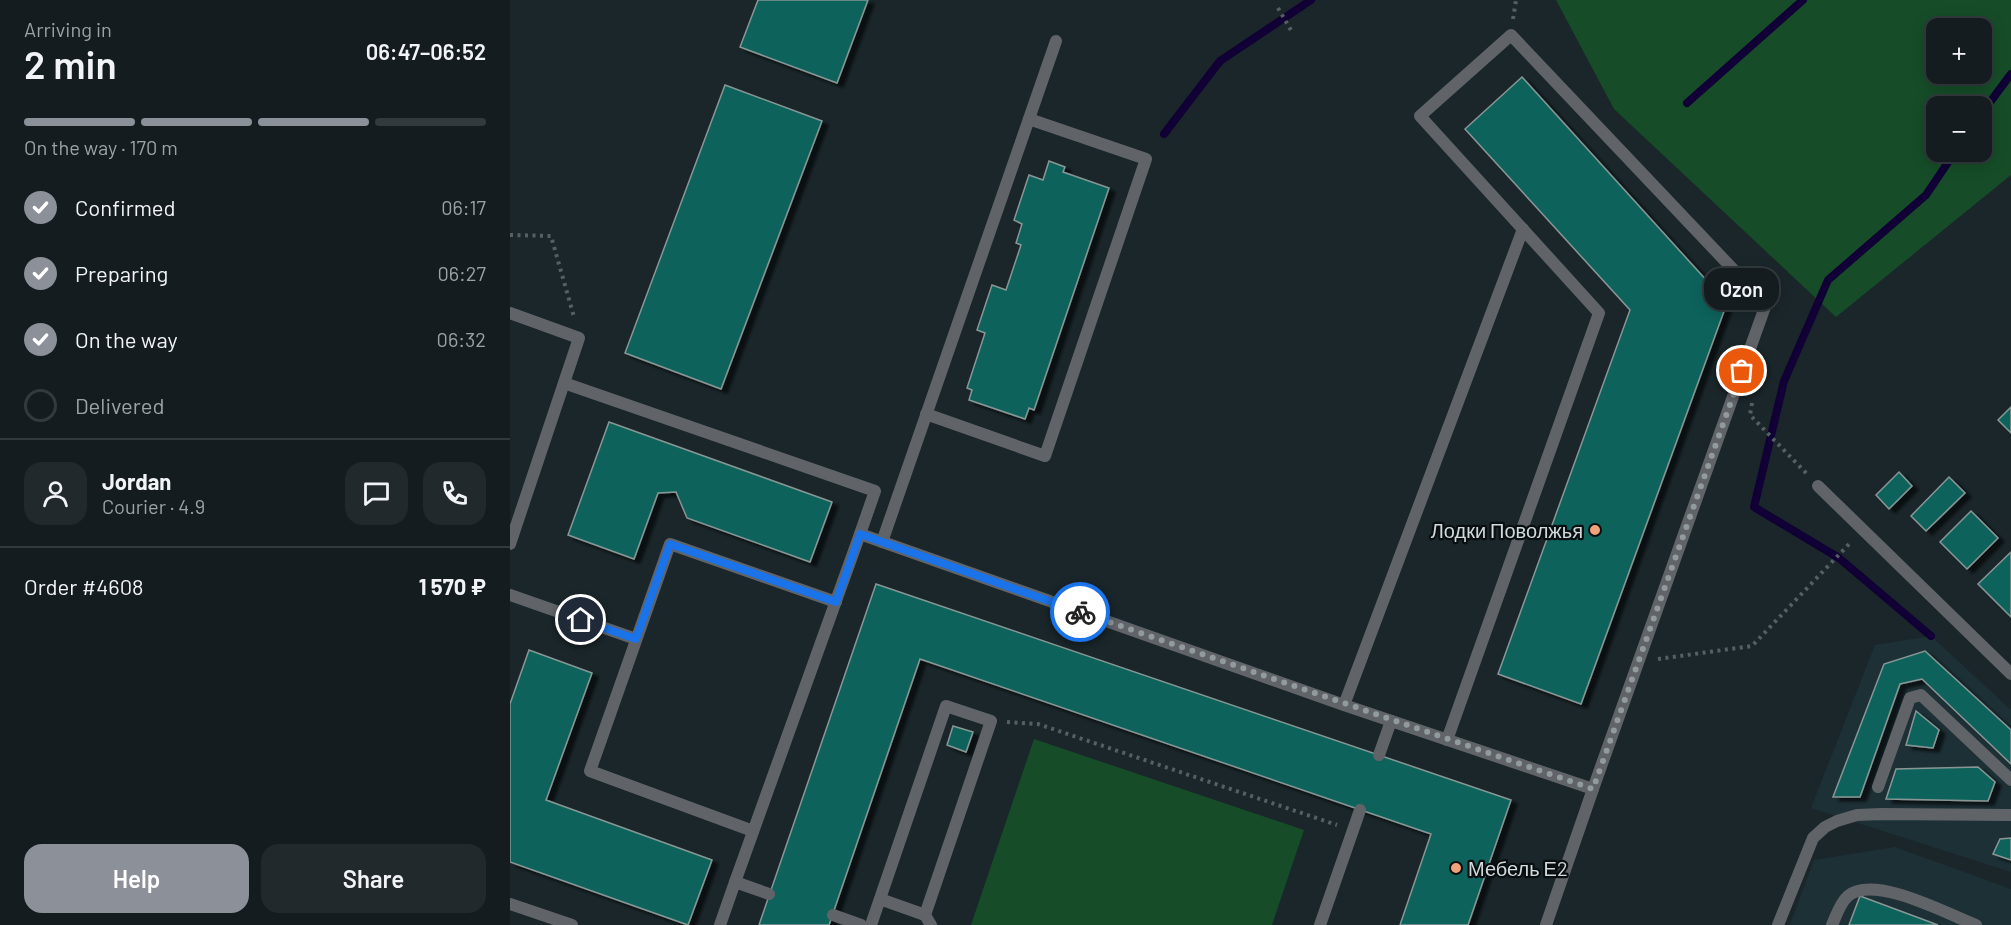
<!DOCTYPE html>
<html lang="en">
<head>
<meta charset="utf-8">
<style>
  body { margin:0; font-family:Barlow,sans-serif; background:#21292d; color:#f1f3f6; height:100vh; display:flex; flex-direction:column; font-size:22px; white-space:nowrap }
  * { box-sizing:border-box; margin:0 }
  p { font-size:20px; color:#9da1a5 }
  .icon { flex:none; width:33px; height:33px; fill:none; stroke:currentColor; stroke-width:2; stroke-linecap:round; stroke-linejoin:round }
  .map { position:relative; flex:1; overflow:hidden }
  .details { display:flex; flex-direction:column; background:#141c20; width:510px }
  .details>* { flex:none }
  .controls { position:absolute; left:1416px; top:18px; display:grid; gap:12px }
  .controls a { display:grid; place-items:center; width:66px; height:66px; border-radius:12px; background:#141c20; box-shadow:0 3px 15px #0003,0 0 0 2px #333a3e; font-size:30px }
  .pin { position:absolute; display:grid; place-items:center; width:51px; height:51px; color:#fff; margin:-26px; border:3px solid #fff; border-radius:50%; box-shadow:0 2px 6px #0007 }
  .courier { position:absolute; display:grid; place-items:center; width:60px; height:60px; margin:-30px; border:4px solid #1a73e8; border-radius:50%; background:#fff; color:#222; box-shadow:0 2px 8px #0007 }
  .bubble { position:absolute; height:42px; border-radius:18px; background:#141c20; box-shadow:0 3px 15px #0003,0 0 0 2px #333a3e; font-size:20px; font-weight:600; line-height:42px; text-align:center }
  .summary em { font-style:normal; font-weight:600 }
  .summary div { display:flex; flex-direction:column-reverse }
  .summary { display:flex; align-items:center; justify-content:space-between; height:102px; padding:0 24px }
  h1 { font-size:39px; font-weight:600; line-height:45px }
  .bar { display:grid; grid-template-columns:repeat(4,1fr); gap:9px 6px; align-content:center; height:72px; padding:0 24px }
  .bar i { height:8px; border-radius:4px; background:#333a3e }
  .bar .on { background:#8c9099 }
  .bar p { grid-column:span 4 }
  .line { display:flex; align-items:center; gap:15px; padding:0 24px; border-top:2px solid #333a3e }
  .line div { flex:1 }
  .round { display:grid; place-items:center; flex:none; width:63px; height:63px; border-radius:18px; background:#21292d }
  ol { padding:0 24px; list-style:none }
  li { display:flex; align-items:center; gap:18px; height:66px }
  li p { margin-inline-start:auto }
  li .icon { padding:6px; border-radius:50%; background:#8c9099; color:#fff; stroke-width:4 }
  li:last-child { color:#9da1a5 }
  li i { width:33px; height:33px; border:3px solid #333a3e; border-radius:50% }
  .action { display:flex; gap:12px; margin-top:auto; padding:12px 24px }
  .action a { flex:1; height:69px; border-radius:18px; background:#8c9099; color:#fff; font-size:24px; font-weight:600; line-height:69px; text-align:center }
  .action a+a { background:#21292d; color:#f1f3f6 }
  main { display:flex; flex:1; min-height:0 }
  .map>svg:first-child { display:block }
  .built { fill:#1d3036 }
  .green { fill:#164d28; fill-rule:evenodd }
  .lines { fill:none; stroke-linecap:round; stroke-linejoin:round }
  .stream { stroke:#100035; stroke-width:8 }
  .building { fill:#0d635b; stroke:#889795; stroke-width:1.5; filter:url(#shadow) }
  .path { stroke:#566064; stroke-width:4; stroke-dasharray:3 4.5; stroke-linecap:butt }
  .lane { stroke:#606468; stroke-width:12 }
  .street { stroke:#606468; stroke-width:12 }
  .done { stroke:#919a9d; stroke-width:6; stroke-dasharray:0 10.8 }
  .route { stroke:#1a73e8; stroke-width:8 }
  .poi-dot { fill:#f0a27a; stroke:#090e10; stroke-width:2 }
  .labels { text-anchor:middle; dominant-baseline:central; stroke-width:4.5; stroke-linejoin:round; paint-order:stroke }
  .poi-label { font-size:20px; fill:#d1d9db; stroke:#090e10; text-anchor:end }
</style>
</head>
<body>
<main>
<section class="details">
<div class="summary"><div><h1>2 min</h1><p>Arriving in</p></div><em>06:47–06:52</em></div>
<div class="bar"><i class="on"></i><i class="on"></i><i class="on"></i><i></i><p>On the way · 170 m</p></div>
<ol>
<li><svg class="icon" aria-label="check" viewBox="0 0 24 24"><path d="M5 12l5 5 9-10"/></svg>Confirmed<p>06:17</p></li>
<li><svg class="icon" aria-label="check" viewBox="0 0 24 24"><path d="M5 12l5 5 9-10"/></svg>Preparing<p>06:27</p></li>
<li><svg class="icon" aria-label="check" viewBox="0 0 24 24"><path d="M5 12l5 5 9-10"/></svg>On the way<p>06:32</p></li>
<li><i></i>Delivered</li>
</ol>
<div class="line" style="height:108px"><a class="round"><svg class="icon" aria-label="person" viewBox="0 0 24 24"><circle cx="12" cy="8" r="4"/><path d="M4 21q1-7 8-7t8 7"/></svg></a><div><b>Jordan</b><p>Courier · 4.9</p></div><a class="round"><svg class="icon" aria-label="chat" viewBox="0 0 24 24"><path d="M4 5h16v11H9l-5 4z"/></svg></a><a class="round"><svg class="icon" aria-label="phone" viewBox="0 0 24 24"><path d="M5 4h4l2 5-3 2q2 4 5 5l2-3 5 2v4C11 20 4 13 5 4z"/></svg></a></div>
<div class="line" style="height:78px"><div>Order #4608</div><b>1 570 ₽</b></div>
<div class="action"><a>Help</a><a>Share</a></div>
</section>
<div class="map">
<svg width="1501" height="925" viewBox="0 0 1501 925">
  <defs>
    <filter id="shadow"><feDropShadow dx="6" dy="4" stdDeviation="1.5" flood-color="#0009"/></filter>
  </defs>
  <rect width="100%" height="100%" fill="#1a262a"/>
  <g class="built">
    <polygon points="1421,636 1501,710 1501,872 1301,808 1365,645"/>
    <polygon points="1385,847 1501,889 1501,925 1280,925 1304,860"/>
  </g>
  <g class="green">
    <path d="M1046,0H1501V175L1326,317L1104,109ZM1426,28H1472V74H1426ZM1426,106H1472V152H1426Z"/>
    <polygon points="524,739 794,830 762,925 461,925"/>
  </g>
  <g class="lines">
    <g class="stream">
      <polyline points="1177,103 1293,0"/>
      <polyline points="1472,113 1501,74"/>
      <polyline points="654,134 710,61 801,0"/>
      <polyline points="1421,636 1329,558 1244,507 1274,381 1318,280 1416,195 1445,152"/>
    </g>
  </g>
  <g class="building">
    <polygon points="248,0 358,0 327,83 230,47"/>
    <polygon points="1012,77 1217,303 1071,704 988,674 1120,310 955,129"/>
    <polygon points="215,85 312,121 211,389 115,353"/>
    <polygon points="539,161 555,167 553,172 599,188 524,410 519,408 515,419 459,400 462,390 457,388 475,333 467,330 482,285 496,290 511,245 506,243 512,224 504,220 519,175 533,180"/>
    <polygon points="1501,407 1501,433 1488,420"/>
    <polygon points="99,422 322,502 300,562 177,518 166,492 148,493 124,559 58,535"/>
    <polygon points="1389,472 1402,486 1379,509 1366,495"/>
    <polygon points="1439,477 1455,493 1416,531 1401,516"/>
    <polygon points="1461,511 1488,538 1457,569 1430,542"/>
    <polygon points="1501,552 1501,617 1468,584"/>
    <polygon points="366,584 1001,800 958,925 890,925 921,834 410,659 319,925 249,925"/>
    <polygon points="19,650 82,673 36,800 202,860 178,925 0,862 0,704"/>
    <polygon points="1415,651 1501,730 1501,764 1412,679 1390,684 1350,797 1323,797 1374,664"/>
    <polygon points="1406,711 1429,730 1423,748 1396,745"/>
    <polygon points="443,726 463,732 456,752 437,745"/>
    <polygon points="1468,767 1485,782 1478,801 1376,799 1386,769"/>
    <polygon points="1501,838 1501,860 1483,854 1490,839"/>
    <polygon points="1350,896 1428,925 1339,925"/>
  </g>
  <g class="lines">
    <g class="path">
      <polyline points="768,8 782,32"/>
      <polyline points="1003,19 1006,0"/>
      <polyline points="0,235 41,236 64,317"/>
      <polyline points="1242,403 1240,415 1297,474"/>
      <polyline points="1148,659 1242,646 1341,542"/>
      <polyline points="497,722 528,724 827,825"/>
    </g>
    <g class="lane">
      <polyline points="0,313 69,338 0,544"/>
      <polyline points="54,383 365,491 350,534"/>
      <polyline points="416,414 535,456 636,159 519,119"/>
      <polyline points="372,542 546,41"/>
      <polyline points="0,595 126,639"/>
      <polyline points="834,705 1013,229"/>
      <polyline points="937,740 1089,313 910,116 1001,35 1256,304 1083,789"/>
      <polyline points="869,755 881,721"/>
      <polyline points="1368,787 1400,698 1411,695 1501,780"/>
      <polyline points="243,831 80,771 160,544 326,602"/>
      <polyline points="225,882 350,534 834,705 1083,789 1036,925"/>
      <polyline points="370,899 415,915"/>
      <polyline points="0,904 62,925"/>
      <polyline points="323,915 351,925"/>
      <polyline points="210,925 225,882 259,894"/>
      <polyline points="361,925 436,706 481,721 415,915 421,925"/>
      <polyline points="810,925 850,810"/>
      <polyline points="1268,925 1303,838 1315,827 1327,821 1347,815 1371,814 1501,815"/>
      <path d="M1322,925C1326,916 1330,903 1338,896C1364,874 1437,914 1466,925"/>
    </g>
    <polyline class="street" points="1308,486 1501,674"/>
  </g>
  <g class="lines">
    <polyline class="done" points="570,612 1083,789 1232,371"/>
    <polyline class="route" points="71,620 126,639 160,544 326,602 350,534 570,612"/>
  </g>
  <g class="poi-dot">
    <circle cx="1085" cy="530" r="6"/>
    <circle cx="946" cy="868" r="6"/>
  </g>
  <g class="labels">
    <g class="poi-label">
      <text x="1073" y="530">Лодки Поволжья</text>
      <text x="958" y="868" text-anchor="start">Мебель Е2</text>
    </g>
  </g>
</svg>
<div class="controls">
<a>+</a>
<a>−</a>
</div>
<div class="pin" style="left:1232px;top:371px;background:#ea580c"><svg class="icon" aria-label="bag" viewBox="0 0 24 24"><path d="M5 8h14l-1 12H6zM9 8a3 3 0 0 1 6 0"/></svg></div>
<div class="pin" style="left:71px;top:620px;background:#1f2937"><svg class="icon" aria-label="home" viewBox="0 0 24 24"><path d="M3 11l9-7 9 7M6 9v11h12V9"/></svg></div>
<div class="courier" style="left:570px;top:612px"><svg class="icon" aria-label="bike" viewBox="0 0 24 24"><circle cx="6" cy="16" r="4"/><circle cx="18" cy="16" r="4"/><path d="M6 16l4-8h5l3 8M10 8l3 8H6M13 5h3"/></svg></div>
<div class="bubble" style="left:1194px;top:268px;width:75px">Ozon</div>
</div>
</main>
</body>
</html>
